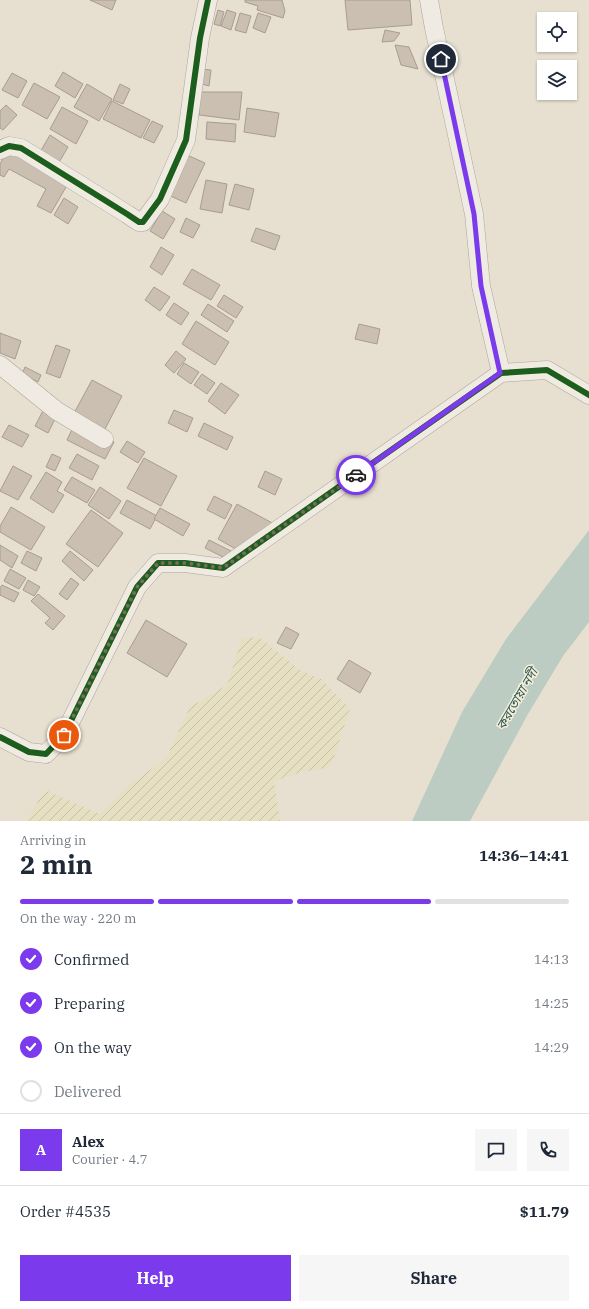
<!DOCTYPE html>
<html lang="en">
<head>
<meta charset="utf-8">
<style>
  body { margin:0; font-family:"IBM Plex Serif","Noto Sans Bengali",serif; background:#f6f6f7; color:#1f2937; height:100vh; display:flex; flex-direction:column; font-size:15px; white-space:nowrap }
  * { box-sizing:border-box; margin:0 }
  p { font-size:13px; color:#747a83 }
  .icon { flex:none; width:22px; height:22px; fill:none; stroke:currentColor; stroke-width:2; stroke-linecap:round; stroke-linejoin:round }
  .map { position:relative; height:821px; overflow:hidden }
  .details { display:flex; flex-direction:column; background:#fff; flex:1 }
  .details>* { flex:none }
  .controls { position:absolute; left:537px; top:12px; display:grid; gap:8px }
  .controls a { display:grid; place-items:center; width:40px; height:40px; border-radius:0px; background:#fff; box-shadow:0 1px 3px #0004; font-size:20px }
  .pin { position:absolute; display:grid; place-items:center; width:34px; height:34px; color:#fff; margin:-17px; border:2px solid #fff; border-radius:50%; box-shadow:0 1px 4px #0007 }
  .courier { position:absolute; display:grid; place-items:center; width:40px; height:40px; margin:-20px; border:3px solid #7c3aed; border-radius:50%; background:#fff; color:#222; box-shadow:0 1px 5px #0007 }
  .summary em { font-style:normal; font-weight:800 }
  .summary div { display:flex; flex-direction:column-reverse }
  .summary { display:flex; align-items:center; justify-content:space-between; height:68px; padding:0 20px }
  h1 { font-size:26px; font-weight:800; line-height:30px }
  .bar { display:grid; grid-template-columns:repeat(4,1fr); gap:6px 4px; align-content:center; height:48px; padding:0 20px }
  .bar i { height:5px; border-radius:3px; background:#e0e1e3 }
  .bar .on { background:#7c3aed }
  .bar p { grid-column:span 4 }
  .line { display:flex; align-items:center; gap:10px; padding:0 20px; border-top:1px solid #e0e1e3 }
  .line div { flex:1 }
  .round { display:grid; place-items:center; flex:none; width:42px; height:42px; border-radius:0px; background:#f6f6f7 }
  ol { padding:0 20px; list-style:none }
  li { display:flex; align-items:center; gap:12px; height:44px }
  li p { margin-inline-start:auto }
  li .icon { padding:4px; border-radius:50%; background:#7c3aed; color:#fff; stroke-width:4 }
  li:last-child { color:#747a83 }
  li i { width:22px; height:22px; border:2px solid #e0e1e3; border-radius:50% }
  .cta { display:flex; gap:8px; margin-top:auto; padding:8px 20px }
  .cta a { flex:1; height:46px; border-radius:0px; background:#7c3aed; color:#fff; font-size:16px; font-weight:800; line-height:46px; text-align:center }
  .cta a+a { background:#f6f6f7; color:#1f2937 }
  .map>svg:first-child { display:block }
  .farmland { fill:url(#farmland-furrows) }
  .water { fill:#bcccc2 }
  .building { fill:#cbbfb2; stroke:#a89c90 }
  .lines { fill:none; stroke-linecap:round; stroke-linejoin:round }
  .minor-casing { stroke:#ada599; stroke-width:19 }
  .minor { stroke:#efebe3; stroke-width:18 }
  .cycleway-casing { stroke:#f7eed8; stroke-width:8 }
  .cycleway { stroke:#1b5e20; stroke-width:6 }
  .done { stroke:#786c5e; stroke-width:4; stroke-dasharray:0 7.2 }
  .route { stroke:#7c3aed; stroke-width:5 }
  .labels { text-anchor:middle; dominant-baseline:central; stroke-width:3; stroke-linejoin:round; paint-order:stroke }
  .water-label { font-size:13px; font-style:italic; fill:#2f5d5a; stroke:#f7eed8 }
</style>
</head>
<body>
<div class="map">
<svg width="589" height="821" viewBox="0 0 589 821">
  <defs>
    <pattern id="farmland-furrows" width="10" height="10" patternUnits="userSpaceOnUse"><rect width="10" height="10" fill="#e6dfc2"/><path d="M-1 1l2-2M0 10L10 0M9 11l2-2" fill="none" stroke="#c6c0a6"/></pattern>
  </defs>
  <rect width="100%" height="100%" fill="#e7e0d1"/>
  <polygon class="farmland" points="259,637 300,670 321,679 350,709 331,767 298,773 274,781 280,821 26,821 45,790 100,814 132,783 166,758 190,707 227,685 242,638"/>
  <polygon class="water" points="589,530 589,622 563,656 528,714 470,821 412,821 462,712 506,639"/>
  <g class="building">
    <polygon points="90,0 116,0 112,10"/>
    <polygon points="245,0 282,0 285,11 283,18 257,10 258,6 245,2"/>
    <polygon points="345,0 410,0 412,25 348,30"/>
    <polygon points="218,10 224,12 220,26 214,24"/>
    <polygon points="227,10 236,13 231,30 221,26"/>
    <polygon points="240,13 251,16 246,33 235,30"/>
    <polygon points="258,13 271,17 265,33 253,28"/>
    <polygon points="385,30 400,33 394,41 382,42"/>
    <polygon points="395,45 409,47 418,69 401,65"/>
    <polygon points="199,69 211,70 209,86 198,83"/>
    <polygon points="63,72 83,84 75,98 55,86"/>
    <polygon points="12,73 27,81 18,98 2,90"/>
    <polygon points="34,83 60,97 47,119 22,105"/>
    <polygon points="87,84 112,99 99,121 74,107"/>
    <polygon points="120,84 130,89 123,104 113,100"/>
    <polygon points="199,92 242,92 239,120 199,115"/>
    <polygon points="112,101 150,120 141,138 103,119"/>
    <polygon points="6,105 17,115 3,130 0,128 0,111"/>
    <polygon points="62,107 88,121 76,144 50,129"/>
    <polygon points="247,108 279,113 275,137 244,132"/>
    <polygon points="152,121 163,126 154,143 143,138"/>
    <polygon points="207,122 236,124 235,142 206,139"/>
    <polygon points="50,135 68,147 58,164 40,152"/>
    <polygon points="8,150 69,182 51,213 37,206 46,189 9,169 4,177 0,175 0,164"/>
    <polygon points="187,155 205,163 186,203 166,194"/>
    <polygon points="206,180 227,184 222,213 200,209"/>
    <polygon points="235,184 254,189 249,210 229,205"/>
    <polygon points="64,198 78,207 68,224 54,215"/>
    <polygon points="162,211 175,219 163,239 150,231"/>
    <polygon points="186,218 200,225 193,238 180,232"/>
    <polygon points="256,228 280,236 275,250 251,241"/>
    <polygon points="161,247 174,255 162,275 150,267"/>
    <polygon points="192,269 220,285 211,300 183,284"/>
    <polygon points="154,287 170,297 160,311 145,300"/>
    <polygon points="224,295 243,307 236,318 217,306"/>
    <polygon points="174,303 189,313 181,325 166,315"/>
    <polygon points="208,304 234,321 227,332 201,315"/>
    <polygon points="196,321 229,342 215,365 182,344"/>
    <polygon points="359,324 380,329 377,344 355,339"/>
    <polygon points="0,333 21,341 15,359 0,353"/>
    <polygon points="56,345 70,350 60,378 46,373"/>
    <polygon points="176,351 186,359 174,373 165,365"/>
    <polygon points="184,363 199,372 191,384 177,374"/>
    <polygon points="25,367 41,375 38,382 22,374"/>
    <polygon points="202,374 215,383 207,394 194,385"/>
    <polygon points="92,380 122,396 104,431 73,415"/>
    <polygon points="221,383 239,395 225,414 208,401"/>
    <polygon points="46,405 59,411 48,433 35,426"/>
    <polygon points="174,410 193,418 187,432 168,423"/>
    <polygon points="75,423 114,442 105,459 67,440"/>
    <polygon points="204,423 233,437 227,450 198,436"/>
    <polygon points="9,425 29,435 22,447 2,437"/>
    <polygon points="127,441 145,452 138,463 120,452"/>
    <polygon points="52,454 61,458 55,471 46,467"/>
    <polygon points="77,454 99,466 92,480 69,468"/>
    <polygon points="144,458 177,476 161,506 127,488"/>
    <polygon points="13,466 32,476 18,500 0,491"/>
    <polygon points="265,471 282,479 275,495 258,487"/>
    <polygon points="46,472 62,482 57,491 64,495 53,513 30,498"/>
    <polygon points="72,477 95,490 87,503 64,490"/>
    <polygon points="100,487 121,501 109,519 88,505"/>
    <polygon points="214,496 232,505 225,519 207,510"/>
    <polygon points="127,500 157,516 150,529 120,513"/>
    <polygon points="237,504 276,525 241,552 218,539"/>
    <polygon points="11,507 45,527 31,550 0,532 0,526"/>
    <polygon points="160,508 190,524 183,536 154,519"/>
    <polygon points="91,510 123,533 98,567 66,544"/>
    <polygon points="209,540 231,551 227,559 205,548"/>
    <polygon points="0,545 18,556 12,568 0,560"/>
    <polygon points="27,551 42,558 36,571 21,563"/>
    <polygon points="70,551 93,570 84,581 62,561"/>
    <polygon points="10,569 26,578 19,589 4,581"/>
    <polygon points="71,578 79,584 67,600 59,594"/>
    <polygon points="28,580 40,587 34,596 23,590"/>
    <polygon points="2,585 19,593 14,602 0,595 0,588"/>
    <polygon points="38,594 65,616 53,630 45,623 50,618 31,601"/>
    <polygon points="146,620 187,644 167,677 127,653"/>
    <polygon points="286,627 299,634 291,649 277,643"/>
    <polygon points="349,660 371,673 360,693 337,679"/>
  </g>
  <g class="lines">
    <g class="minor-casing">
      <g id="minor">
        <polyline points="429,0 434,28 474,214 481,286 501,373"/>
        <polyline points="0,150 9,146 21,148 127,214 139,222 143,222 160,199 186,140 200,38 208,0"/>
        <polyline points="0,365 57,411 104,439"/>
        <polyline points="0,737 29,752 46,754 64,735 137,587 158,563 185,563 223,568 501,373 547,370 589,395"/>
      </g>
    </g>
    <use href="#minor" class="minor"/>
    <g class="cycleway-casing">
      <g id="cycleway">
        <polyline points="0,150 9,146 21,148 127,214 139,222 143,222 160,199 186,140 200,38 208,0"/>
        <polyline points="0,737 29,752 46,754 64,735 137,587 158,563 185,563 223,568 501,373 547,370 589,395"/>
      </g>
    </g>
    <use href="#cycleway" class="cycleway"/>
  </g>
  <g class="lines">
    <polyline class="done" points="64,735 137,587 158,563 185,563 223,568 356,475"/>
    <polyline class="route" points="356,475 500,373 481,286 474,214 441,59"/>
  </g>
  <g class="labels">
    <g class="water-label">
      <text transform="translate(517 699) rotate(-60)">করতোয়া নদী</text>
    </g>
  </g>
</svg>
<div class="controls">
<a><svg class="icon" aria-label="locate" viewBox="0 0 24 24"><circle cx="12" cy="12" r="6"/><path d="M12 2v4M12 18v4M2 12h4M18 12h4"/></svg></a>
<a><svg class="icon" aria-label="layers" viewBox="0 0 24 24"><path d="M12 4l9 5-9 5-9-5zM3 14l9 5 9-5"/></svg></a>
</div>
<div class="pin" style="left:64px;top:735px;background:#ea580c"><svg class="icon" aria-label="bag" viewBox="0 0 24 24"><path d="M5 8h14l-1 12H6zM9 8a3 3 0 0 1 6 0"/></svg></div>
<div class="pin" style="left:441px;top:59px;background:#1f2937"><svg class="icon" aria-label="home" viewBox="0 0 24 24"><path d="M3 11l9-7 9 7M6 9v11h12V9"/></svg></div>
<div class="courier" style="left:356px;top:475px"><svg class="icon" aria-label="car" viewBox="0 0 24 24"><path d="M5 17H2v-5l4-1 3-4h7l3 4 3 1v5h-3M9 17h6M6 11h13"/><circle cx="7" cy="17" r="2"/><circle cx="17" cy="17" r="2"/></svg></div>
</div>
<section class="details">
<div class="summary"><div><h1>2 min</h1><p>Arriving in</p></div><em>14:36–14:41</em></div>
<div class="bar"><i class="on"></i><i class="on"></i><i class="on"></i><i></i><p>On the way · 220 m</p></div>
<ol>
<li><svg class="icon" aria-label="check" viewBox="0 0 24 24"><path d="M5 12l5 5 9-10"/></svg>Confirmed<p>14:13</p></li>
<li><svg class="icon" aria-label="check" viewBox="0 0 24 24"><path d="M5 12l5 5 9-10"/></svg>Preparing<p>14:25</p></li>
<li><svg class="icon" aria-label="check" viewBox="0 0 24 24"><path d="M5 12l5 5 9-10"/></svg>On the way<p>14:29</p></li>
<li><i></i>Delivered</li>
</ol>
<div class="line" style="height:72px"><b class="round" style="background:#7c3aed;color:#fff">A</b><div><b>Alex</b><p>Courier · 4.7</p></div><a class="round"><svg class="icon" aria-label="chat" viewBox="0 0 24 24"><path d="M4 5h16v11H9l-5 4z"/></svg></a><a class="round"><svg class="icon" aria-label="phone" viewBox="0 0 24 24"><path d="M5 4h4l2 5-3 2q2 4 5 5l2-3 5 2v4C11 20 4 13 5 4z"/></svg></a></div>
<div class="line" style="height:52px"><div>Order #4535</div><b>$11.79</b></div>
<div class="cta"><a>Help</a><a>Share</a></div>
</section>
</body>
</html>
